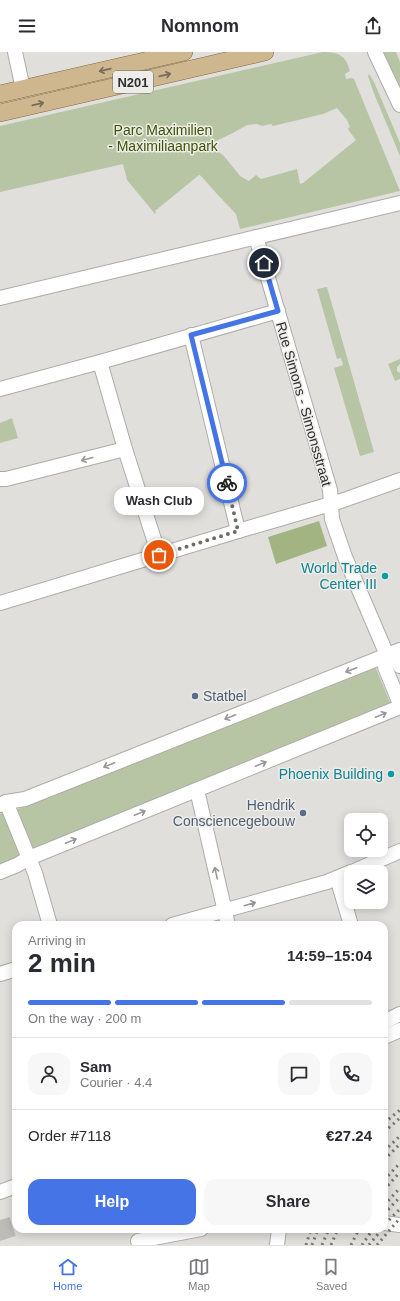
<!DOCTYPE html>
<html lang="en">
<head>
<meta charset="utf-8">
<style>
  body { margin:0; font-family:Arial,sans-serif; background:#f7f7f7; color:#2b2b33; height:100vh; display:flex; flex-direction:column; font-size:15px; white-space:nowrap }
  * { box-sizing:border-box; margin:0 }
  p { font-size:13px; color:#7c7c81 }
  .icon { flex:none; width:22px; height:22px; fill:none; stroke:currentColor; stroke-width:2; stroke-linecap:round; stroke-linejoin:round }
  .map { position:relative; flex:1; overflow:hidden }
  .side { position:absolute; left:12px; top:869px; width:376px; height:312px; display:flex; flex-direction:column; background:#fff; border-radius:12px; box-shadow:0 2px 10px #0003 }
  .side>* { flex:none }
  .fabs { position:absolute; left:344px; top:761px; display:grid; gap:8px }
  .fabs a { display:grid; place-items:center; width:44px; height:44px; border-radius:8px; background:#fff; box-shadow:0 2px 10px #0003; font-size:20px }
  .pin { position:absolute; display:grid; place-items:center; width:34px; height:34px; color:#fff; margin:-17px; border:2px solid #fff; border-radius:50%; box-shadow:0 1px 4px #0007 }
  .courier { position:absolute; display:grid; place-items:center; width:40px; height:40px; margin:-20px; border:3px solid #4574e6; border-radius:50%; background:#fff; color:#222; box-shadow:0 1px 5px #0007 }
  .bubble { position:absolute; height:28px; border-radius:12px; background:#fff; box-shadow:0 2px 10px #0003; font-size:13px; font-weight:600; line-height:28px; text-align:center }
  .headline em { font-style:normal; font-weight:600 }
  .headline div { display:flex; flex-direction:column-reverse }
  .headline { display:flex; align-items:center; justify-content:space-between; height:68px; padding:0 16px }
  h1 { font-size:26px; font-weight:600; line-height:30px }
  .bar { display:grid; grid-template-columns:repeat(4,1fr); gap:6px 4px; align-content:center; height:48px; padding:0 16px }
  .bar i { height:5px; border-radius:3px; background:#e1e1e2 }
  .bar .current { background:#4574e6 }
  .bar p { grid-column:span 4 }
  .line { display:flex; align-items:center; gap:10px; padding:0 16px; border-top:1px solid #e1e1e2 }
  .line div { flex:1 }
  .round { display:grid; place-items:center; flex:none; width:42px; height:42px; border-radius:12px; background:#f7f7f7 }
  .cta { display:flex; gap:8px; margin-top:auto; padding:8px 16px }
  .cta a { flex:1; height:46px; border-radius:12px; background:#4574e6; color:#fff; font-size:16px; font-weight:600; line-height:46px; text-align:center }
  .cta a+a { background:#f7f7f7; color:#2b2b33 }
  header { display:flex; justify-content:space-between; align-items:center; height:52px; padding:0 16px; background:#fff; font-size:18px; font-weight:600 }
  .tab-bar { display:flex; justify-content:space-around; align-items:center; height:56px; border-top:1px solid #e1e1e2; background:#fff; font-size:11px; color:#7c7c81 }
  .tab-bar a { display:grid; justify-items:center; gap:2px }
  .tab-bar .current { color:#4574e6 }
  .map>svg:first-child { display:block }
  .green { fill:#b8c5a5; fill-rule:evenodd }
  .forest { fill:#a1b482 }
  .lines { fill:none; stroke-linecap:round; stroke-linejoin:round }
  .highway-tunnel { stroke:#bdbcb9; stroke-width:20; stroke-dasharray:20 10; stroke-linecap:butt }
  .minor-casing { stroke:#adaca9; stroke-width:16 }
  .major-casing { stroke:#82683b; stroke-width:18 }
  .minor { stroke:#fff; stroke-width:14 }
  .major { stroke:#ceb78e; stroke-width:17 }
  .rail { stroke:#767673; stroke-width:3; stroke-dasharray:2 4; stroke-linecap:butt }
  .oneway { stroke:#776c59 }
  .oneway2 { stroke:#979796 }
  .done { stroke:#6d6d6a; stroke-width:4; stroke-dasharray:0 7.2 }
  .route { stroke:#4574e6; stroke-width:5 }
  .culture-dot { fill:#0f9aa8; stroke:#edece9; stroke-width:1.5 }
  .service-dot { fill:#5c6f8a; stroke:#edece9; stroke-width:1.5 }
  .labels { text-anchor:middle; dominant-baseline:central; stroke-width:3; stroke-linejoin:round; paint-order:stroke }
  .shield { fill:#edece9; stroke:#686865; stroke-width:1 }
  .shield-label { font-size:13px; font-weight:bold; fill:#2f2f2d }
  .park-label { font-size:14px; fill:#3d5201; stroke:#edece9 }
  .street-label { font-size:14px; fill:#2f2f2d; stroke:#edece9 }
  .culture-label { font-size:14px; fill:#0d838f; stroke:#edece9; text-anchor:end }
  .service-label { font-size:14px; fill:#4e5e75; stroke:#edece9; text-anchor:start }
</style>
</head>
<body>
<header><svg class="icon" aria-label="menu" viewBox="0 0 24 24"><path d="M4 6h16M4 12h16M4 18h16"/></svg>Nomnom<svg class="icon" aria-label="share" viewBox="0 0 24 24"><path d="M12 15V3M7 8l5-5 5 5M5 13v7h14v-7"/></svg></header>
<div class="map">
<svg width="400" height="1193" viewBox="0 0 400 1193">
  <rect width="100%" height="100%" fill="#e0dfdc"/>
  <g class="green">
    <path d="M323,0C338,0 346,3 350,19L345,22L346,27L352,26L354,27L400,139L240,177L236,162L217,142L201,124L199,123L155,159L156,161L155,162L127,128L123,112L0,140V74ZM337,56L347,68L350,75L348,76L349,79L356,88L303,131L300,132L297,117L261,127L256,123L249,129L240,124L224,104L211,94L212,91L233,81L247,73L257,72L262,74L271,72L273,74L323,62Z"/>
    <polygon points="383,0 396,0 400,10 400,42"/>
    <polygon points="369,22 374,30 400,91 400,104 373,39 368,24"/>
    <polygon points="327,235 374,400 360,404 334,316 343,313 341,306 337,307 317,237"/>
    <polygon points="400,307 400,312 397,315 397,319 400,321 400,327 395,329 388,312"/>
    <polygon points="12,366 18,386 0,391 0,371"/>
    <polygon points="375,614 391,653 32,797 17,758 18,757"/>
    <polygon points="2,761 4,762 21,800 20,803 0,816 0,762"/>
  </g>
  <polygon class="forest" points="319,469 327,494 276,512 268,485"/>
  <g class="lines">
    <polyline class="highway-tunnel" points="0,1168 8,1193"/>
    <g class="minor-casing">
      <g id="minor">
        <polyline points="15,0 23,37"/>
        <polyline points="375,0 400,53"/>
        <polyline points="256,185 330,438 332,467 345,505 387,603"/>
        <polyline points="0,246 400,151"/>
        <polyline points="191,283 238,479"/>
        <polyline points="100,310 125,397 159,503"/>
        <polyline points="0,337 100,310 278,259"/>
        <polyline points="0,427 6,427 125,397"/>
        <polyline points="0,551 238,479 341,449 400,428"/>
        <polyline points="387,603 385,609 385,615 400,652"/>
        <polyline points="387,603 395,605 400,614"/>
        <polyline points="197,738 228,873"/>
        <polyline points="6,750 35,821 50,873"/>
        <polyline points="0,753 6,750 25,747 400,598"/>
        <polyline points="0,820 17,813 29,806 400,655"/>
        <polyline points="352,820 400,799"/>
        <polyline points="337,826 351,873"/>
        <polyline points="172,873 327,830 351,820"/>
        <polyline points="0,922 16,917"/>
        <polyline points="384,970 400,962"/>
        <polyline points="384,985 400,978"/>
        <polyline points="0,1140 16,1134"/>
        <polyline points="384,1171 400,1173"/>
        <polyline points="140,1193 138,1189 201,1177"/>
        <polyline points="277,1193 279,1177"/>
      </g>
    </g>
    <g class="major-casing">
      <g id="major">
        <polyline points="0,42 184,0"/>
        <polyline points="0,61 265,0"/>
      </g>
    </g>
    <use href="#minor" class="minor"/>
    <use href="#major" class="major"/>
    <g class="rail">
      <polyline points="384,1071 400,1058"/>
      <polyline points="384,1080 400,1066"/>
      <polyline points="384,1099 400,1084"/>
      <polyline points="384,1108 400,1092"/>
      <polyline points="384,1128 400,1111"/>
      <polyline points="384,1138 400,1120"/>
      <polyline points="384,1153 400,1136"/>
      <polyline points="384,1162 400,1145"/>
      <polyline points="389,1168 400,1157"/>
      <polyline points="306,1193 311,1177"/>
      <polyline points="312,1193 318,1177"/>
      <polyline points="322,1193 329,1177"/>
      <polyline points="331,1193 338,1177"/>
      <polyline points="351,1193 359,1177"/>
      <polyline points="362,1193 373,1177"/>
      <polyline points="369,1193 382,1177"/>
      <polyline points="377,1193 400,1166"/>
    </g>
  </g>
  <defs><path id="oneway-shaft" d="M-6 0H5M1.5-3L5.5 0L1.5 3" fill="none" stroke-width="1.6" stroke-linecap="round" stroke-linejoin="round"/></defs>
  <g class="oneway">
    <use href="#oneway-shaft" transform="translate(105 18) rotate(167)"/>
    <use href="#oneway-shaft" transform="translate(165 23) rotate(-13)"/>
    <use href="#oneway-shaft" transform="translate(38 52) rotate(-13)"/>
  </g>
  <g class="oneway2">
    <use href="#oneway-shaft" transform="translate(87 407) rotate(165)"/>
    <use href="#oneway-shaft" transform="translate(351 618) rotate(159)"/>
    <use href="#oneway-shaft" transform="translate(381 663) rotate(-22)"/>
    <use href="#oneway-shaft" transform="translate(230 665) rotate(158)"/>
    <use href="#oneway-shaft" transform="translate(261 712) rotate(-22)"/>
    <use href="#oneway-shaft" transform="translate(109 713) rotate(158)"/>
    <use href="#oneway-shaft" transform="translate(140 761) rotate(-22)"/>
    <use href="#oneway-shaft" transform="translate(71 789) rotate(-22)"/>
    <use href="#oneway-shaft" transform="translate(216 821) rotate(-103)"/>
    <use href="#oneway-shaft" transform="translate(250 852) rotate(-16)"/>
  </g>
  <g class="lines">
    <polyline class="done" points="159,503 238,479 227,431"/>
    <polyline class="route" points="227,431 191,283 278,259 264,211"/>
  </g>
  <g class="culture-dot">
    <circle cx="385" cy="524" r="4"/>
    <circle cx="391" cy="722" r="4"/>
  </g>
  <g class="service-dot">
    <circle cx="195" cy="644" r="4"/>
    <circle cx="303" cy="761" r="4"/>
  </g>
  <g class="labels">
    <rect class="shield" x="113" y="19" width="40" height="22" rx="3"/>
    <g class="shield-label">
      <text x="133" y="30">N201</text>
    </g>
    <g class="park-label">
      <text x="163" y="78">Parc Maximilien<tspan x="163" dy="16">- Maximiliaanpark</tspan></text>
    </g>
    <g class="street-label">
      <text transform="translate(304 352) rotate(74)">Rue Simons - Simonsstraat</text>
    </g>
    <g class="culture-label">
      <text x="377" y="516">World Trade<tspan x="377" dy="16">Center III</tspan></text>
      <text x="383" y="722">Phoenix Building</text>
    </g>
    <g class="service-label">
      <text x="203" y="644">Statbel</text>
      <text x="295" y="753" text-anchor="end">Hendrik<tspan x="295" dy="16">Consciencegebouw</tspan></text>
    </g>
  </g>
</svg>
<div class="fabs">
<a><svg class="icon" aria-label="locate" viewBox="0 0 24 24"><circle cx="12" cy="12" r="6"/><path d="M12 2v4M12 18v4M2 12h4M18 12h4"/></svg></a>
<a><svg class="icon" aria-label="layers" viewBox="0 0 24 24"><path d="M12 4l9 5-9 5-9-5zM3 14l9 5 9-5"/></svg></a>
</div>
<div class="pin" style="left:159px;top:503px;background:#ea580c"><svg class="icon" aria-label="bag" viewBox="0 0 24 24"><path d="M5 8h14l-1 12H6zM9 8a3 3 0 0 1 6 0"/></svg></div>
<div class="pin" style="left:264px;top:211px;background:#1f2937"><svg class="icon" aria-label="home" viewBox="0 0 24 24"><path d="M3 11l9-7 9 7M6 9v11h12V9"/></svg></div>
<div class="courier" style="left:227px;top:431px"><svg class="icon" aria-label="bike" viewBox="0 0 24 24"><circle cx="6" cy="16" r="4"/><circle cx="18" cy="16" r="4"/><path d="M6 16l4-8h5l3 8M10 8l3 8H6M13 5h3"/></svg></div>
<div class="bubble" style="left:114px;top:435px;width:90px">Wash Club</div>
<section class="side">
<div class="headline"><div><h1>2 min</h1><p>Arriving in</p></div><em>14:59–15:04</em></div>
<div class="bar"><i class="current"></i><i class="current"></i><i class="current"></i><i></i><p>On the way · 200 m</p></div>
<div class="line" style="height:72px"><a class="round"><svg class="icon" aria-label="person" viewBox="0 0 24 24"><circle cx="12" cy="8" r="4"/><path d="M4 21q1-7 8-7t8 7"/></svg></a><div><b>Sam</b><p>Courier · 4.4</p></div><a class="round"><svg class="icon" aria-label="chat" viewBox="0 0 24 24"><path d="M4 5h16v11H9l-5 4z"/></svg></a><a class="round"><svg class="icon" aria-label="phone" viewBox="0 0 24 24"><path d="M5 4h4l2 5-3 2q2 4 5 5l2-3 5 2v4C11 20 4 13 5 4z"/></svg></a></div>
<div class="line" style="height:52px"><div>Order #7118</div><b>€27.24</b></div>
<div class="cta"><a>Help</a><a>Share</a></div>
</section>
</div>
<nav class="tab-bar">
<a class="current"><svg class="icon" aria-label="home" viewBox="0 0 24 24"><path d="M3 11l9-7 9 7M6 9v11h12V9"/></svg>Home</a>
<a><svg class="icon" aria-label="map" viewBox="0 0 24 24"><path d="M3 6l6-2 6 2 6-2v14l-6 2-6-2-6 2zM9 4v14M15 6v14"/></svg>Map</a>
<a><svg class="icon" aria-label="saved" viewBox="0 0 24 24"><path d="M7 4h10v16l-5-4-5 4z"/></svg>Saved</a>
</nav>
</body>
</html>
